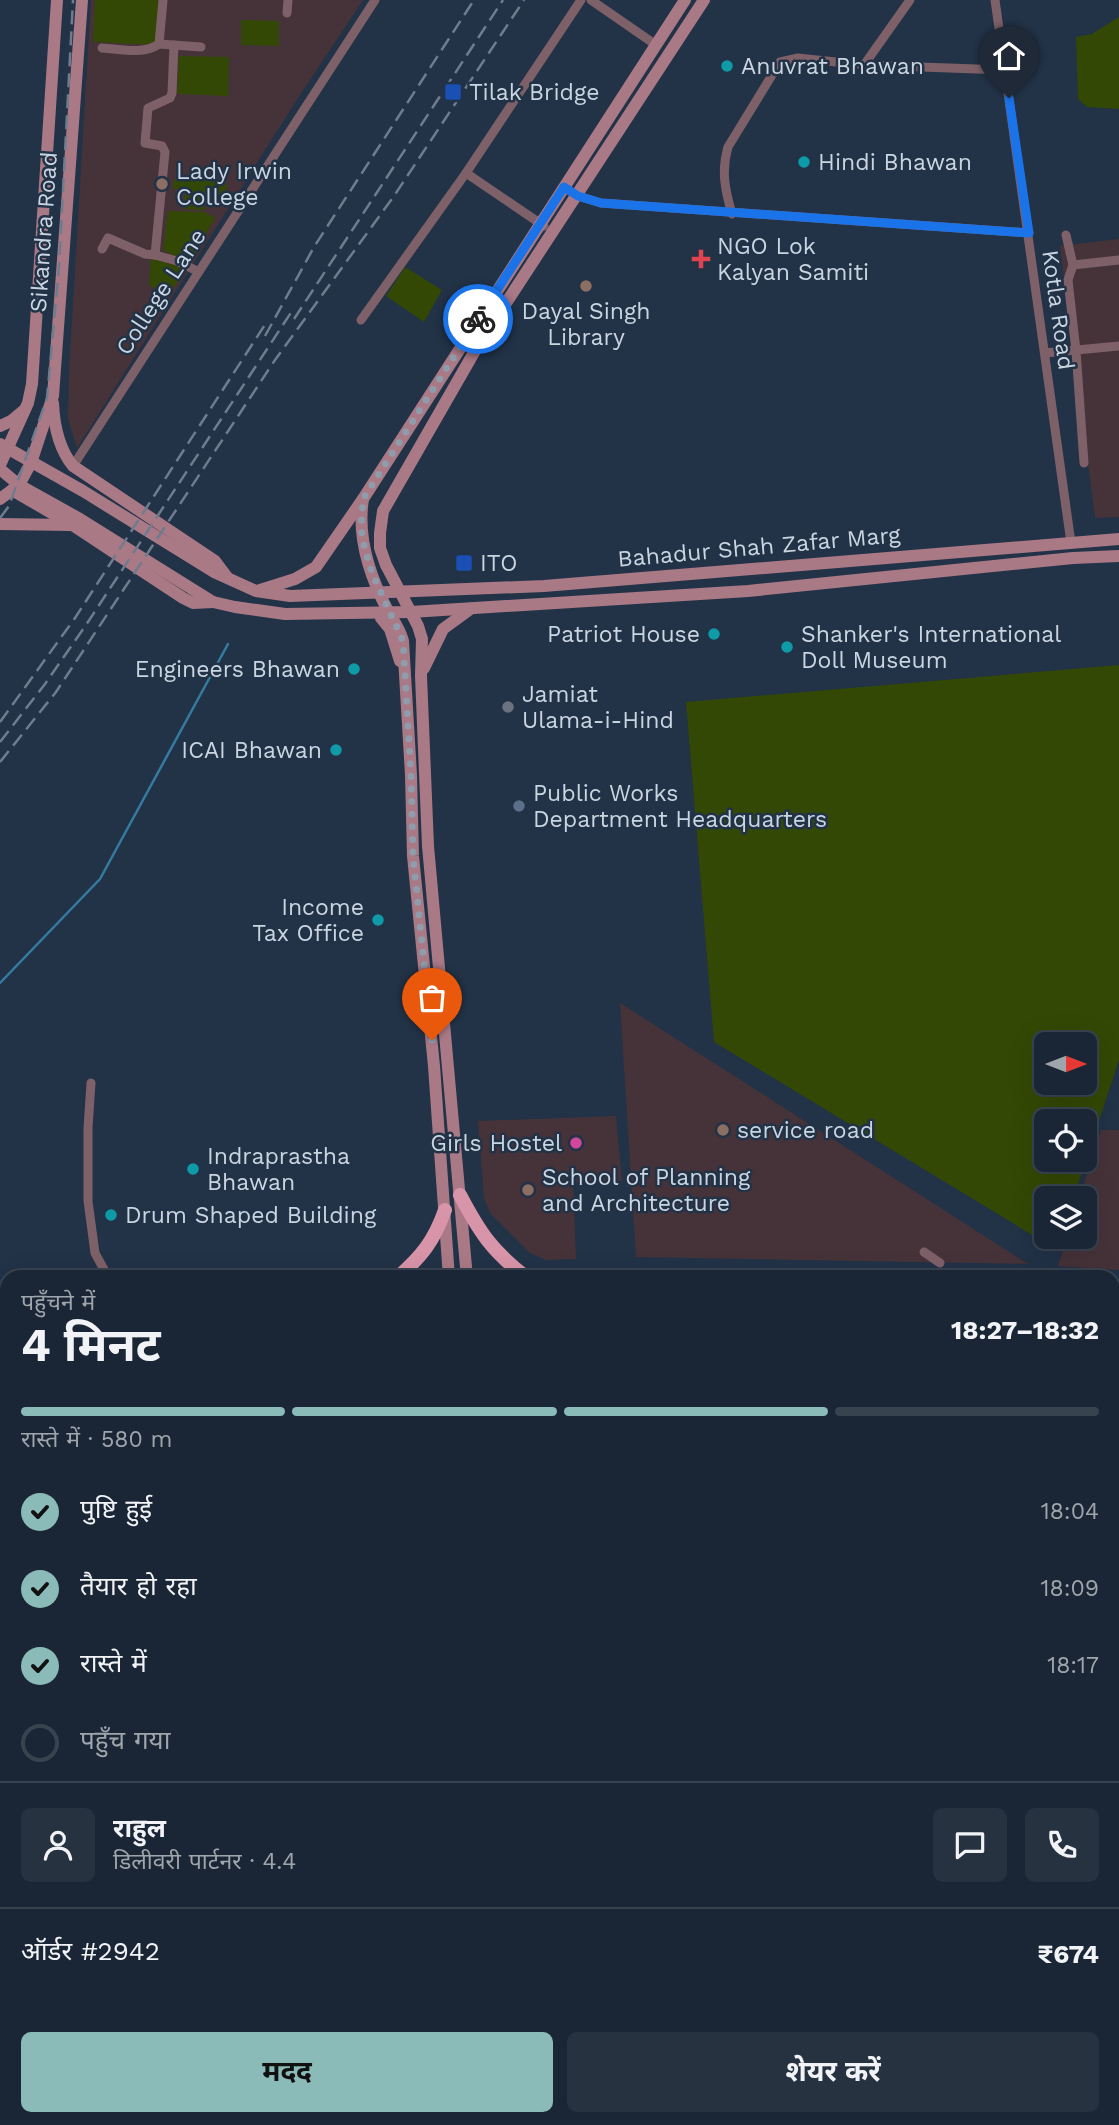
<!DOCTYPE html>
<html lang="hi">
<head>
<meta charset="utf-8">
<style>
  body { margin:0; font-family:"Work Sans","Noto Sans Devanagari",sans-serif; background:#273241; color:#f1f3f6; height:100vh; display:flex; flex-direction:column; font-size:26px; white-space:nowrap }
  * { box-sizing:border-box; margin:0 }
  p { font-size:23px; color:#9fa5ad }
  .icon { flex:none; width:38px; height:38px; fill:none; stroke:currentColor; stroke-width:2; stroke-linecap:round; stroke-linejoin:round }
  .map { position:relative; flex:1; overflow:hidden }
  .drawer { position:absolute; left:0px; top:1270px; width:1120px; height:856px; display:flex; flex-direction:column; background:#1a2635; border-radius:21px 21px 0 0; box-shadow:0 7px 28px #0002,0 0 0 2px #384350 }
  .drawer>* { flex:none }
  .needle { width:46px; rotate:90deg }
  .tools { position:absolute; left:1034px; top:1032px; display:grid; gap:14px }
  .tools a { display:grid; place-items:center; width:63px; height:63px; border-radius:10px; background:#1a2635; box-shadow:0 7px 28px #0002,0 0 0 2px #384350; font-size:35px }
  .pin { position:absolute; display:grid; place-items:center; width:60px; height:60px; color:#fff; margin:-72px -30px; border-radius:50% 50% 50% 0; rotate:-45deg; box-shadow:0 0 7px #0007 }
  .pin .icon { rotate:45deg }
  .courier { position:absolute; display:grid; place-items:center; width:70px; height:70px; margin:-35px; border:5px solid #1a73e8; border-radius:50%; background:#fff; color:#222; box-shadow:0 2px 9px #0007 }
  .overview em { font-style:normal; font-weight:700 }
  .overview div { display:flex; flex-direction:column-reverse }
  .overview { display:flex; align-items:center; justify-content:space-between; height:119px; padding:0 21px }
  h1 { font-size:46px; font-weight:700; line-height:52px }
  .bar { display:grid; grid-template-columns:repeat(4,1fr); gap:10px 7px; align-content:center; height:84px; padding:0 21px }
  .bar i { height:9px; border-radius:5px; background:#384350 }
  .bar .selected { background:#8bbbb9 }
  .bar p { grid-column:span 4 }
  .line { display:flex; align-items:center; gap:18px; padding:0 21px; border-top:2px solid #384350 }
  .line div { flex:1 }
  .round { display:grid; place-items:center; flex:none; width:74px; height:74px; border-radius:10px; background:#273241 }
  ol { padding:0 21px; list-style:none }
  li { display:flex; align-items:center; gap:21px; height:77px }
  li p { margin-inline-start:auto }
  li .icon { padding:7px; border-radius:50%; background:#8bbbb9; color:#111; stroke-width:4 }
  li:last-child { color:#9fa5ad }
  li i { width:38px; height:38px; border:4px solid #384350; border-radius:50% }
  .button { display:flex; gap:14px; margin-top:auto; padding:14px 21px }
  .button a { flex:1; height:80px; border-radius:10px; background:#8bbbb9; color:#111; font-size:28px; font-weight:700; line-height:80px; text-align:center }
  .button a+a { background:#273241; color:#f1f3f6 }
  .map>svg:first-child { display:block }
  .industrial { fill:#3f3827 }
  .education { fill:#463339 }
  .green { fill:#334805; fill-rule:evenodd }
  .water { fill:#357ba1 }
  .lines { fill:none; stroke-linecap:round; stroke-linejoin:round }
  .stream { stroke:#357ba1; stroke-width:2.5 }
  .minor { stroke:#7e6068; stroke-width:9 }
  .tertiary { stroke:#7e6068; stroke-width:10 }
  .secondary { stroke:#a97986; stroke-width:12 }
  .primary { stroke:#c98c9d; stroke-width:14 }
  .trunk { stroke:#d894a8; stroke-width:14 }
  .rail { stroke:#6e7c8e; stroke-width:2.5; stroke-dasharray:14 7; stroke-linecap:butt }
  .done { stroke:#8f9cac; stroke-width:7; stroke-dasharray:0 12.6 }
  .route { stroke:#1a73e8; stroke-width:9 }
  .culture-dot { fill:#0f9aa8; stroke:#223247; stroke-width:2.5 }
  .transit-dot { fill:#1a4fb4; stroke:#223247; stroke-width:2.5 }
  .education-dot { fill:#8d6e63; stroke:#223247; stroke-width:2.5 }
  .health-dot { fill:#e0444e; stroke:#223247; stroke-width:2.5 }
  .worship-dot { fill:#6b7280; stroke:#223247; stroke-width:2.5 }
  .service-dot { fill:#5c6f8a; stroke:#223247; stroke-width:2.5 }
  .hotel-dot { fill:#d1479c; stroke:#223247; stroke-width:2.5 }
  .labels { text-anchor:middle; dominant-baseline:central; stroke-width:5; stroke-linejoin:round; paint-order:stroke }
  .poi-label { font-size:23px; fill:#cad5e2; stroke:#223247; text-anchor:start }
  .street-label { font-size:23px; fill:#cad5e2; stroke:#223247 }
</style>
</head>
<body>
<div class="map">
<svg width="1119" height="2125" viewBox="0 0 1119 2125">
  <rect width="100%" height="100%" fill="#223247"/>
  <polygon class="industrial" points="7,1437 7,1896 0,1896 0,1439"/>
  <g class="education">
    <polygon points="91,0 363,0 296,101 77,448 68,419 69,372"/>
    <polygon points="1119,239 1119,517 1095,518 1060,246"/>
    <polygon points="620,1003 1028,1264 636,1257"/>
    <polygon points="616,1116 622,1181 573,1183 576,1259 546,1260 530,1253 490,1213 484,1198 478,1121"/>
    <polygon points="1101,1130 1119,1130 1119,1270 1058,1266 1067,1237 1085,1237 1085,1199 1079,1199"/>
  </g>
  <g class="green">
    <polygon points="95,0 159,0 156,42 153,45 93,42"/>
    <polygon points="1119,17 1119,109 1087,107 1078,99 1076,37 1092,34"/>
    <polygon points="241,20 279,21 279,46 241,45"/>
    <polygon points="179,56 229,57 228,96 177,94"/>
    <polygon points="174,179 225,180 227,188 215,208 207,197 200,201 206,210 184,209 185,190 173,189"/>
    <polygon points="168,211 205,212 215,218 189,264 163,250"/>
    <polygon points="151,258 175,265 184,272 167,298 160,300 155,288 149,285"/>
    <polygon points="405,267 442,290 424,322 386,296"/>
    <path d="M1119,665V1060L1073,1199H1046V1237H1061L1057,1250L714,1042L686,702ZM1046,1045H1085V1083H1046ZM1046,1122H1085V1160H1046Z"/>
    <polygon points="1113,1389 1119,1389 1119,2070 1113,2068"/>
    <polygon points="490,2119 867,2119 878,2125 490,2125"/>
  </g>
  <polygon class="water" points="0,2081 7,2084 7,2119 95,2119 110,2125 0,2125"/>
  <g class="lines">
    <polyline class="stream" points="0,983 100,879 228,644"/>
    <g class="minor">
      <polyline points="591,0 656,45"/>
      <polyline points="995,0 1071,543"/>
      <polyline points="287,13 288,0"/>
      <polyline points="159,44 201,47"/>
      <polyline points="174,45 172,93 170,98 148,108 145,143 162,146 165,152 155,255 177,261 197,271"/>
      <path d="M102,48C121,49 143,55 159,44L163,0"/>
      <polyline points="864,65 910,0"/>
      <polyline points="466,173 544,226"/>
      <polyline points="563,187 578,196 601,203 1029,233"/>
      <path d="M732,214C725,190 721,171 728,147L780,62L798,58L864,65L1005,70"/>
      <polyline points="1066,235 1073,265"/>
      <polyline points="102,249 108,238 145,254 155,255"/>
      <polyline points="361,320 466,173 581,0"/>
      <polyline points="1045,353 1119,346"/>
      <polyline points="1084,463 1076,351 1068,280 1073,265 1119,260"/>
      <polyline points="73,466 375,0"/>
      <polyline points="91,1083 88,1128 88,1201 95,1253 108,1277"/>
      <polyline points="924,1252 940,1263"/>
    </g>
    <polyline class="tertiary" points="1113,1369 1119,1369"/>
    <g class="secondary">
      <path d="M53,403C54,425 59,449 73,466L215,561L227,577"/>
      <polyline points="0,426 11,421 23,411"/>
      <polyline points="0,444 83,491 214,572 256,591 290,596 544,586 1119,539"/>
      <polyline points="0,465 28,403 32,384 57,0"/>
      <polyline points="0,469 19,485 80,519 213,602 235,607 285,614 411,612 748,591 1073,558 1119,556"/>
      <polyline points="12,490 74,526 183,598 193,603 213,602"/>
      <polyline points="0,499 19,485 31,463 53,396 82,0"/>
      <path d="M363,499C357,537 370,577 388,611C394,622 400,629 403,641L411,775L413,856L434,1066L449,1278"/>
      <polyline points="0,524 70,525"/>
      <polyline points="260,590 295,579 316,567 363,499 685,0"/>
      <polyline points="381,618 390,629 400,661"/>
      <polyline points="424,668 443,629 469,610"/>
      <polyline points="467,1278 428,846 421,676 422,639 418,626 386,565 380,548 380,533 383,511 476,349 704,0"/>
      <polyline points="1113,1297 1119,1297"/>
      <polyline points="1113,2085 1119,2086"/>
      <polyline points="1113,2101 1119,2102"/>
      <polyline points="469,2125 469,2119"/>
    </g>
    <g class="primary">
      <polyline points="456,2119 456,2125"/>
      <polyline points="424,2125 425,2119"/>
    </g>
    <g class="trunk">
      <path d="M460,1195C480,1233 492,1251 527,1278"/>
      <path d="M397,1278C422,1256 434,1241 445,1210"/>
      <polyline points="1113,1318 1119,1319"/>
      <polyline points="1113,1339 1119,1340"/>
      <polyline points="0,1342 7,1340"/>
      <polyline points="0,1355 7,1353"/>
    </g>
    <g class="rail">
      <polyline points="294,319 503,0"/>
      <polyline points="265,336 314,247 474,0"/>
      <polyline points="0,518 9,506 47,398 59,267 73,0"/>
      <polyline points="0,722 75,618 266,323"/>
      <polyline points="0,742 45,684 86,625 294,308"/>
      <polyline points="0,762 56,692 275,360 394,196 524,0"/>
    </g>
  </g>
  <g class="lines">
    <polyline class="done" points="432,1040 413,856 411,775 403,641 372,573 363,542 361,527 363,499 478,319"/>
    <polyline class="route" points="478,319 564,187 578,196 601,203 1029,233 1009,98"/>
  </g>
  <g class="culture-dot">
    <circle cx="727" cy="66" r="7"/>
    <circle cx="804" cy="162" r="7"/>
    <circle cx="714" cy="634" r="7"/>
    <circle cx="787" cy="647" r="7"/>
    <circle cx="354" cy="669" r="7"/>
    <circle cx="336" cy="750" r="7"/>
    <circle cx="378" cy="920" r="7"/>
    <circle cx="193" cy="1169" r="7"/>
    <circle cx="111" cy="1215" r="7"/>
  </g>
  <g class="transit-dot">
    <rect x="444" y="83" width="18" height="18" rx="3.5"/>
    <rect x="455" y="554" width="18" height="18" rx="3.5"/>
  </g>
  <g class="education-dot">
    <circle cx="162" cy="184" r="7"/>
    <circle cx="586" cy="286" r="7"/>
    <circle cx="723" cy="1130" r="7"/>
    <circle cx="528" cy="1190" r="7"/>
  </g>
  <path class="health-dot" d="M697.5 248.5h7v7h7v7h-7v7h-7v-7h-7v-7h7z"/>
  <circle class="worship-dot" cx="508" cy="707" r="7"/>
  <circle class="service-dot" cx="519" cy="806" r="7"/>
  <circle class="hotel-dot" cx="576" cy="1143" r="7"/>
  <g class="labels">
    <g class="poi-label">
      <text x="741" y="66">Anuvrat Bhawan</text>
      <text x="469" y="92">Tilak Bridge</text>
      <text x="818" y="162">Hindi Bhawan</text>
      <text x="176" y="171">Lady Irwin<tspan x="176" dy="26">College</tspan></text>
      <text x="717" y="246">NGO Lok<tspan x="717" dy="26">Kalyan Samiti</tspan></text>
      <text x="586" y="311" text-anchor="middle">Dayal Singh<tspan x="586" dy="26">Library</tspan></text>
      <text x="480" y="563">ITO</text>
      <text x="700" y="634" text-anchor="end">Patriot House</text>
      <text x="801" y="634">Shanker's International<tspan x="801" dy="26">Doll Museum</tspan></text>
      <text x="340" y="669" text-anchor="end">Engineers Bhawan</text>
      <text x="522" y="694">Jamiat<tspan x="522" dy="26">Ulama-i-Hind</tspan></text>
      <text x="322" y="750" text-anchor="end">ICAI Bhawan</text>
      <text x="533" y="793">Public Works<tspan x="533" dy="26">Department Headquarters</tspan></text>
      <text x="364" y="907" text-anchor="end">Income<tspan x="364" dy="26">Tax Office</tspan></text>
      <text x="737" y="1130">service road</text>
      <text x="562" y="1143" text-anchor="end">Girls Hostel</text>
      <text x="207" y="1156">Indraprastha<tspan x="207" dy="26">Bhawan</tspan></text>
      <text x="542" y="1177">School of Planning<tspan x="542" dy="26">and Architecture</tspan></text>
      <text x="125" y="1215">Drum Shaped Building</text>
    </g>
    <g class="street-label">
      <text transform="translate(44 232) rotate(-86)">Sikandra Road</text>
      <text transform="translate(161 292) rotate(-57)">College Lane</text>
      <text transform="translate(1058 310) rotate(82)">Kotla Road</text>
      <text transform="translate(759 547) rotate(-5)">Bahadur Shah Zafar Marg</text>
    </g>
  </g>
</svg>
<div class="tools">
<a><svg class="needle" viewBox="-14 -14 28 28"><path d="M0-13l5 13h-10z" fill="#e53935"/><path d="M0 13l5-13h-10z" fill="#9fa5ad"/></svg></a>
<a><svg class="icon" aria-label="locate" viewBox="0 0 24 24"><circle cx="12" cy="12" r="6"/><path d="M12 2v4M12 18v4M2 12h4M18 12h4"/></svg></a>
<a><svg class="icon" aria-label="layers" viewBox="0 0 24 24"><path d="M12 4l9 5-9 5-9-5zM3 14l9 5 9-5"/></svg></a>
</div>
<div class="pin" style="left:432px;top:1040px;background:#ea580c"><svg class="icon" aria-label="bag" viewBox="0 0 24 24"><path d="M5 8h14l-1 12H6zM9 8a3 3 0 0 1 6 0"/></svg></div>
<div class="pin" style="left:1009px;top:98px;background:#1f2937"><svg class="icon" aria-label="home" viewBox="0 0 24 24"><path d="M3 11l9-7 9 7M6 9v11h12V9"/></svg></div>
<div class="courier" style="left:478px;top:319px"><svg class="icon" aria-label="bike" viewBox="0 0 24 24"><circle cx="6" cy="16" r="4"/><circle cx="18" cy="16" r="4"/><path d="M6 16l4-8h5l3 8M10 8l3 8H6M13 5h3"/></svg></div>
<section class="drawer">
<div class="overview"><div><h1>4 मिनट</h1><p>पहुँचने में</p></div><em>18:27–18:32</em></div>
<div class="bar"><i class="selected"></i><i class="selected"></i><i class="selected"></i><i></i><p>रास्ते में · 580 m</p></div>
<ol>
<li><svg class="icon" aria-label="check" viewBox="0 0 24 24"><path d="M5 12l5 5 9-10"/></svg>पुष्टि हुई<p>18:04</p></li>
<li><svg class="icon" aria-label="check" viewBox="0 0 24 24"><path d="M5 12l5 5 9-10"/></svg>तैयार हो रहा<p>18:09</p></li>
<li><svg class="icon" aria-label="check" viewBox="0 0 24 24"><path d="M5 12l5 5 9-10"/></svg>रास्ते में<p>18:17</p></li>
<li><i></i>पहुँच गया</li>
</ol>
<div class="line" style="height:126px"><a class="round"><svg class="icon" aria-label="person" viewBox="0 0 24 24"><circle cx="12" cy="8" r="4"/><path d="M4 21q1-7 8-7t8 7"/></svg></a><div><b>राहुल</b><p>डिलीवरी पार्टनर · 4.4</p></div><a class="round"><svg class="icon" aria-label="chat" viewBox="0 0 24 24"><path d="M4 5h16v11H9l-5 4z"/></svg></a><a class="round"><svg class="icon" aria-label="phone" viewBox="0 0 24 24"><path d="M5 4h4l2 5-3 2q2 4 5 5l2-3 5 2v4C11 20 4 13 5 4z"/></svg></a></div>
<div class="line" style="height:91px"><div>ऑर्डर #2942</div><b>₹674</b></div>
<div class="button"><a>मदद</a><a>शेयर करें</a></div>
</section>
</div>
</body>
</html>
